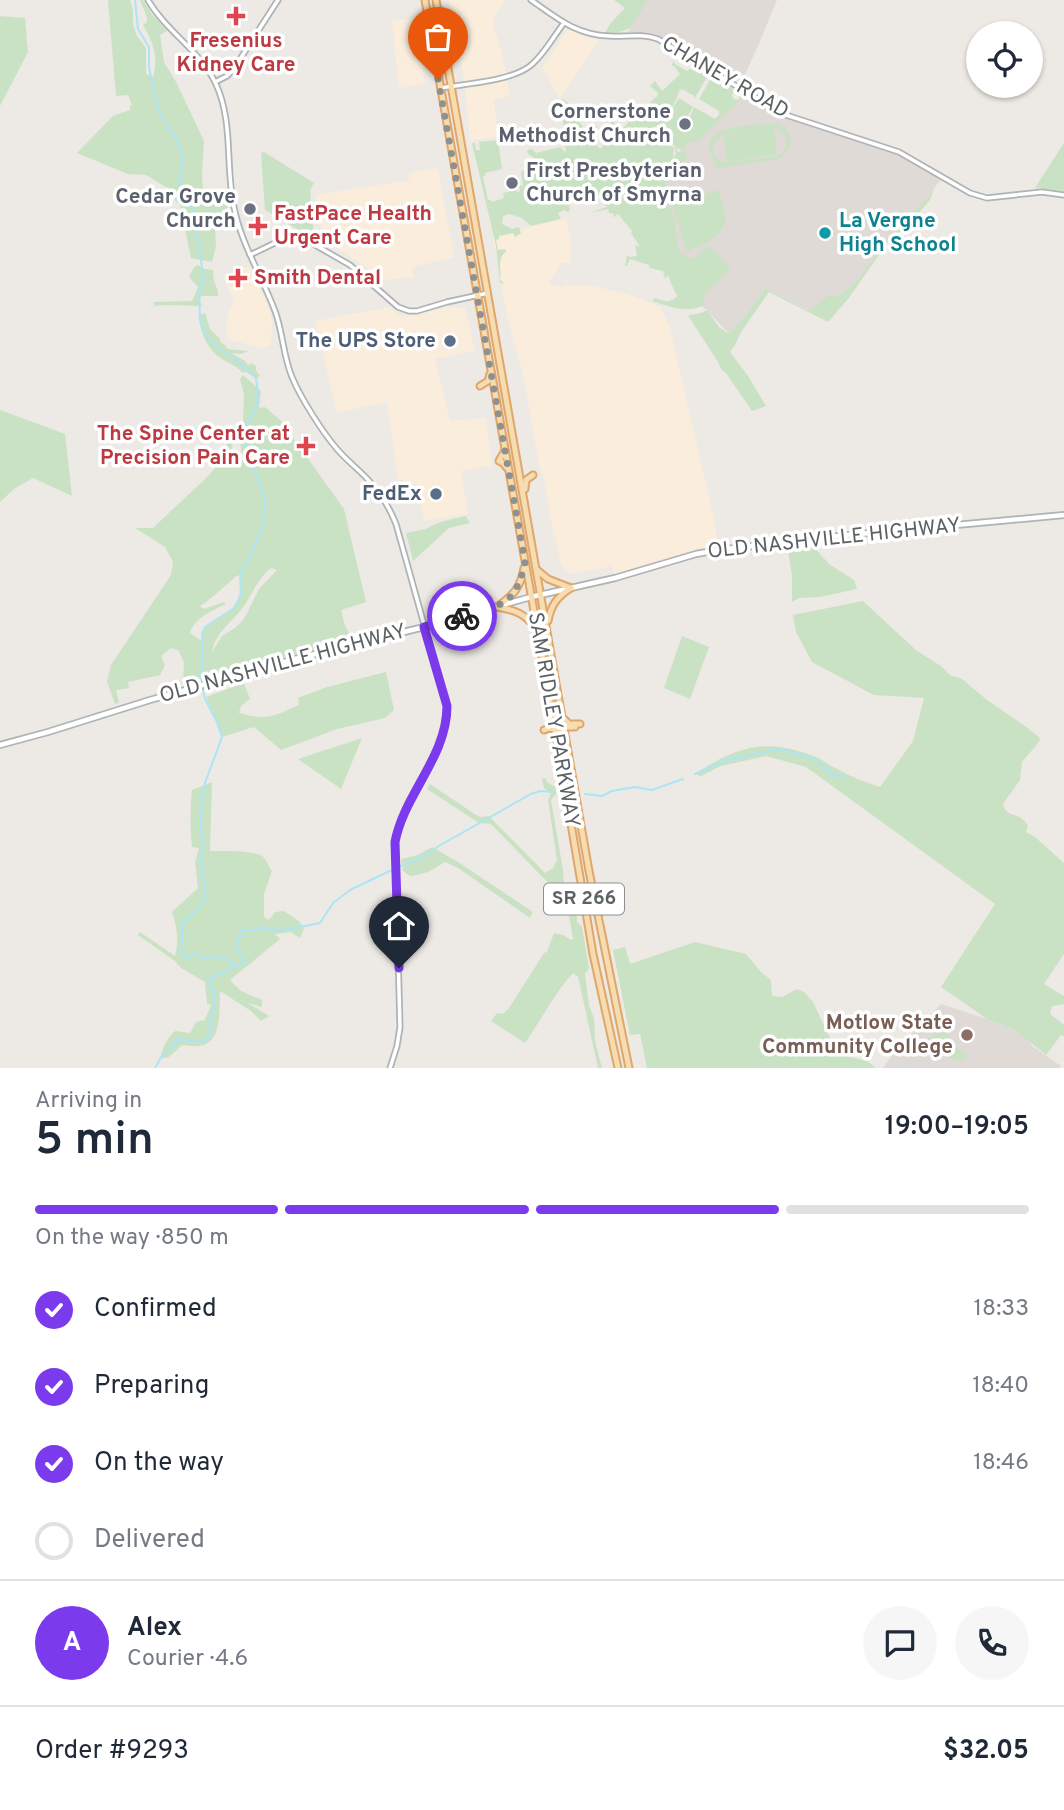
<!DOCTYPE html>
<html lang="en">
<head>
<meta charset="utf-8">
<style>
  body { margin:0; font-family:Overpass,sans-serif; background:#f6f6f7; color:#1f2937; height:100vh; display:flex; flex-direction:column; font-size:26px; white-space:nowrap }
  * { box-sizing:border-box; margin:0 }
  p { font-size:23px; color:#747a83 }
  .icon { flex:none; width:38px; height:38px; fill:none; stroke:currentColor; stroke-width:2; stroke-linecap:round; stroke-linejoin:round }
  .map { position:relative; height:1068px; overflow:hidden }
  .side { display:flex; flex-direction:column; background:#fff; flex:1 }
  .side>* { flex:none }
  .fabs { position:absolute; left:966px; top:21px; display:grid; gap:14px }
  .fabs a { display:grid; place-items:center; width:77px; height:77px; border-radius:50%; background:#fff; box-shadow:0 2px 5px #0004; font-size:35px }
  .pin { position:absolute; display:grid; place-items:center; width:60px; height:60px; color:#fff; margin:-72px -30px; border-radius:50% 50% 50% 0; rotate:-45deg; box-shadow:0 0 7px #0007 }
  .pin .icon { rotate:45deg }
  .courier { position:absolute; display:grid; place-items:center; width:70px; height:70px; margin:-35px; border:5px solid #7c3aed; border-radius:50%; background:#fff; color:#222; box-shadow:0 2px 9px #0007 }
  .headline em { font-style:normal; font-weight:600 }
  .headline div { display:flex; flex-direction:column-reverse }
  .headline { display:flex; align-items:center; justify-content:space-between; height:119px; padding:0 35px }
  h1 { font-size:46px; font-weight:600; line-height:52px }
  .bar { display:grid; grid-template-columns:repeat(4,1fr); gap:10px 7px; align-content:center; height:84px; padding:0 35px }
  .bar i { height:9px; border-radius:5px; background:#e0e1e3 }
  .bar .active { background:#7c3aed }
  .bar p { grid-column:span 4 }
  .line { display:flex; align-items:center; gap:18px; padding:0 35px; border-top:2px solid #e0e1e3 }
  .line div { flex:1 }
  .round { display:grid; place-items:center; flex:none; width:74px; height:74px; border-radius:37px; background:#f6f6f7 }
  ol { padding:0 35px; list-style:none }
  li { display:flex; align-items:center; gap:21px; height:77px }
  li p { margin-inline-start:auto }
  li .icon { padding:7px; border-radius:50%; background:#7c3aed; color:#fff; stroke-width:4 }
  li:last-child { color:#747a83 }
  li i { width:38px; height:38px; border:4px solid #e0e1e3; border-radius:50% }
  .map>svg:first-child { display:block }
  .commercial { fill:#faeddc }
  .education { fill:#dfdad6 }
  .green { fill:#cae2c4; fill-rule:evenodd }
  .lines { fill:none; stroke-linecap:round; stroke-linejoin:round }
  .stream { stroke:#ace5f5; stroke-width:2 }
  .tertiary-casing { stroke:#afb3b5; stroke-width:7 }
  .secondary-casing { stroke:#afb3b5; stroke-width:8 }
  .primary-casing { stroke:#e1a669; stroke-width:9 }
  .tertiary { stroke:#fff; stroke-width:3.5 }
  .secondary { stroke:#fff; stroke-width:4.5 }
  .primary { stroke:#f5dcb1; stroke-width:5 }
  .done { stroke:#8f9190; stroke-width:7; stroke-dasharray:0 12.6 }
  .route { stroke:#7c3aed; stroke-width:9 }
  .health-dot { fill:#e0444e; stroke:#fff; stroke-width:2.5 }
  .worship-dot { fill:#6b7280; stroke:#fff; stroke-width:2.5 }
  .culture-dot { fill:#0f9aa8; stroke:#fff; stroke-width:2.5 }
  .service-dot { fill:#5c6f8a; stroke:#fff; stroke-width:2.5 }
  .education-dot { fill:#8d6e63; stroke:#fff; stroke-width:2.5 }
  .labels { text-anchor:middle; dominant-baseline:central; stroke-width:7; stroke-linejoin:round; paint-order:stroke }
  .shield { fill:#fff; stroke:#8d9092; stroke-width:2 }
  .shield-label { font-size:19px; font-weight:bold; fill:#5c6163 }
  .health-label { font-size:21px; font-weight:bold; fill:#be3a42; stroke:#fff; text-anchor:start }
  .street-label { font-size:21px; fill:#5c6163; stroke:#fff }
  .worship-label { font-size:21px; font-weight:bold; fill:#5b616d; stroke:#fff; text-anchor:end }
  .culture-label { font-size:21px; font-weight:bold; fill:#0d838f; stroke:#fff; text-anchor:start }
  .service-label { font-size:21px; font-weight:bold; fill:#4e5e75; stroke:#fff; text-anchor:end }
  .education-label { font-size:21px; font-weight:bold; fill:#785e54; stroke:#fff; text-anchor:end }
</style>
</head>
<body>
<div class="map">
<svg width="1064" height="1068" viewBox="0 0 1064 1068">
  <rect width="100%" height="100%" fill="#ede9e4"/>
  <g class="commercial">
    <polygon points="449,0 505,0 495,15 493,24 502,53 510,96 494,100 498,136 470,141 465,85"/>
    <polygon points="416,18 425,84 399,88 392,21"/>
    <polygon points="568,29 584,36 600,39 560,98 542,68"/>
    <polygon points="438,168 454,257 412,267 414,277 387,280 324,240 316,195 409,180 409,173"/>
    <polygon points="566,218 571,241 570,263 561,263 548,284 561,287 567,285 593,286 629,295 659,306 669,324 715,523 718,550 615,578 612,566 571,574 561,565 550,516 545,483 539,466 524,378 507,316 493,237 528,228 531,226"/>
    <polygon points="249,266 270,310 272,324 271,345 260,348 229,339 226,330 229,311 234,301 223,276"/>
    <polygon points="390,307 402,317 449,307 465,308 475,351 435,359 450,421 486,418 492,466 461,471 468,514 424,521 418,484 398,479 387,402 337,413 315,321"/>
  </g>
  <g class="education">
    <polygon points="648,0 777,0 758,46 741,83 657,35 628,32"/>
    <polygon points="745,92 783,114 884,146 943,177 924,201 897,228 858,279 839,296 828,295 810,311 765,288 747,314 729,334 707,310 698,304 655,186 686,143 725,115"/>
    <polygon points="941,1004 987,1019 1015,1030 1028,1039 1032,1046 1061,1066 1059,1068 883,1068 896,1050"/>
  </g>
  <g class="green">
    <path d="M108,0H130L133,10V24L137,36L146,48V74L153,77C159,57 153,42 143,25L147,22V17L140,0H143L152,14L167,31L160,35L164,62L176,82L204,141L202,173L203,193L209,199L225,194L229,216L215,223L216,246L212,262L191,258L180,205L173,198L174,192L146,175L128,174L77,153L113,116L130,110V106L132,105L128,95L116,96Z"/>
    <polygon points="614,0 648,0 631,28 616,33 605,33 610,24 625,8"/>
    <polygon points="0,16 25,18 28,52 0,106"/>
    <path d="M674,60L675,64L687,71L693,67L708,76L694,99V96L682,89L679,91C677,102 666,115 662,127L657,125L652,129L657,134L649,145H650L657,135L660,140L674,148L673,159L676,153L674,145L666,142L668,138L663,135L661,139L659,134L666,118L679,98L693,107L687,118L684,117L678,128L681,130L682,128L687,131L692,122L689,119L694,107L715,119L719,115V111L699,99L711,78C720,81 732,86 737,93L732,94L733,99L738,100L740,97L739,94L742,96L740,100L700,140L689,142L683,150L676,148L678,152L683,151L686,152L688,157L680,172L665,180L669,191L664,194C668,203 673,213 675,222C677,233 676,242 680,252L692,259L709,246L730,267C726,279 710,284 703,298L705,304C689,315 669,306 652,301L655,298C664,301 670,304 677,296L671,283L669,277L667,276L665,279L667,287L663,271L649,268V265L630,259L627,266H625L627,255L630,257L637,256L635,245L640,247L631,233L632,231L618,214L612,218L614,214L609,213L608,209L588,213L607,207L605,204L610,201L605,194L571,202L569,204L570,210L568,212L564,210L558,213L561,219L531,226L522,218L509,214L503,216L502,224L512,229L519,227L521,233L515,237L513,233L499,236V239L496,240L498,250L505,249L506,252C496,258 502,271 500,280L505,284L500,283L496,246L472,143H475L476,150H480L479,142L498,140L502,169L485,173V176L483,177L488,200H491L492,202L504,198L503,193L516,190L517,192L520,191L519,186L523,185L521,172L528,167L529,172H531L530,163L534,158L528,154L527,150L532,149L536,153L560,147L566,153L561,100L563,99L575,108L580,103L585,111L584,112L581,109L575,115L588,134L595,129L594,126L596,125L598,128L590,137L600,149L617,132L612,126L609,125L613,120L617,127L621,130L638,113L630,105L634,101L636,105L642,110L659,94L650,86L655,81L662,91L680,74L674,66H671Z"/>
    <path d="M774,123C795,128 796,149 778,159L714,169L713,166L718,164C707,155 705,137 721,131C735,126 759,124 774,123ZM771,127H772L723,136L727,162L777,154L774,127L782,131L786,138V145L782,153L775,156L726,163C711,159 709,144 722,135Z"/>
    <polygon points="1064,143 1064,191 1035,188"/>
    <polygon points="264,152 314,183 310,190 314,239 265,210 261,153"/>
    <polygon points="934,189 930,200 911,222 888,242 848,299 828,322 769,292 741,332 735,345 730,352 748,376 766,406 752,411 726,373 721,369 718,362 689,317 689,315 701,313 707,310 719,327 729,334 747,314 765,288 809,311 828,295 839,296 858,279 897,228 924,201"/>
    <path d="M719,190C721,199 725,210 725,219C724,237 700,246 687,252L673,207L676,203Z"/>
    <polygon points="198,265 205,269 213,270 214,281 218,291 218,296 201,296 200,301 202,306 165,305 154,306 154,302 192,301 198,287 189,277 194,267"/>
    <path d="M205,313L210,329L220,339L221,343L225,345L228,349L248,351L241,354L231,353L245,361L248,365L252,363L256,366V371L260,375L257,379L246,372L243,373C236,365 227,363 219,357C207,348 199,330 199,315Z"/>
    <path d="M243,375L261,391L259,408L265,407L281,421L344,509L366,602L341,610L345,626L353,639L344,640V642L206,678L201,677L198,681L183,684L184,662L178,650L171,648L161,656L165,665L160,675L128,682L129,688L116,690L119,703L115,704L107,682L111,665L171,575L173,562L165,547L135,528H153L205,479L224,458L229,434L234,437L231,454L243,460L239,436L243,422L244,394L240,379ZM271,568L277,570L259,589L244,619L235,628L222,636L212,652C215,634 230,623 241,610C252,596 257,579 271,568ZM240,574C242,609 233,610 205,627L203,630L202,641L190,633C194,618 212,611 226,604L224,602L204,609L200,606C215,597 226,583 240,574Z"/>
    <polygon points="0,410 65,434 72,496 33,478 14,489 0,502"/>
    <path d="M466,516L470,523L449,528L413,561L406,533L426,529C438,522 451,519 466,516Z"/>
    <polygon points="814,547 829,564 854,580 857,589 820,597 799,598 792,602 792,575 788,551"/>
    <path d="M863,601L917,651L941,666L950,675L962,679L987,700L1025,726L1040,738L1039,742L1022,762L1020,780L1003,804C1006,820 1020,810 1028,826L1026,832L1035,837L1064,863V954L1044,984L1064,996V1004L1052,1006L1050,1014L1064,1025V1036L1061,1035L1046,1055L1015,1030L987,1019L941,987L995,904L806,767L766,756L721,766L701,776L695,774C737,746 767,737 816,757C823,760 828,765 835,768C849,776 865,782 880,787L913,741L924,698L874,695L812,662L796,632L793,615Z"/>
    <polygon points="682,636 709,647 690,699 664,688"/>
    <path d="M386,672L394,710L385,718L337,729L281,750L254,727L222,737L206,697L244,683L250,699L241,706L239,713C267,721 274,716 299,705L298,698L327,687Z"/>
    <polygon points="362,738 341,789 298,759"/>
    <polygon points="545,778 547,782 555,787 557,793 551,800 563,870 564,884 556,891 491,824 479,823 427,789 430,784 476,815 480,817 489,816 545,873 553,868 557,860 548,800 551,793 544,788 542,779"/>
    <path d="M212,782L210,851C221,851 253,850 262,856C266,859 269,867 272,871L264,894V917L269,920L275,912L284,911L299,921L304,929L300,938L291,932L275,934L280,939L230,980L241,991L262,1000V1007L248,1003L269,1016L261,1021L251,1011L220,991C219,1008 223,1044 199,1046C194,1047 187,1045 182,1045L169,1057L160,1059C163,1047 166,1039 175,1031L190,1033L196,1022L205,1020L211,1005L207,1004L205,982L181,968L175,961L138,935L140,932L175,956C179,940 177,927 172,912L198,888L195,862L199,848L192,847C190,827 190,809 192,790Z"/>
    <path d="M432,847L458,862L533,912L530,918L458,868L445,862C431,871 426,874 410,876L403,871L401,859L418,855Z"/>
    <path d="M567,904C576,908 577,912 577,922L582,927L589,968L585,974L589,1006L594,1018L595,1041L602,1068H598C591,1037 585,1007 578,977L573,973C554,994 541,1020 525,1043L491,1021L497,1013L503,1014L509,1008L544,953L547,952L554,933L563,935L571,940L573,939Z"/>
    <polygon points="695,942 746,954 761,972 771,980 772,996 782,997 797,989 804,992 813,1002 836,1051 842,1055 867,1061 876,1068 647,1068 640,1034 630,1035 613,950 625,947 630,964"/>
    <path d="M941,1032L948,1033C952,1050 956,1046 966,1054L967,1058L957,1061L949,1058L924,1040Z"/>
  </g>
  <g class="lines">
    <g class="stream">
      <path d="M135,0L138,29L149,47V67L158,111L175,137L182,152V166L179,183L183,198L193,210L204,280L199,293L200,320L206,336L220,350L239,362L256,378L258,392L256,407L248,421L243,436L265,500V521L250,557L240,573L241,595L234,608L205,627L202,634L203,657L201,681L205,699L217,722L222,737L205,783L201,812V832L204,843L201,859L205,892L203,904L183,923L181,953L187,958L195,953L204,959C215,958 225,953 232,964L229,970L210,978C209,987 215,992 215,1001C216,1007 211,1012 211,1018C210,1030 214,1034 202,1042L179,1039L163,1054L155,1068"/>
      <polyline points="695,774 727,760 779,749 806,756 818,762 831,774 840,776 845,778"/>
      <polyline points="585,794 602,796 612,791 635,787 652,790 683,779"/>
      <polyline points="231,966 238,967 244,962 244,958 236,948 241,931 255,931 263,927 279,931 320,923 333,903 350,890 400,866 422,858 437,847 531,794 540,791 553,792"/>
    </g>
    <g class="tertiary-casing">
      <g id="tertiary">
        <path d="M148,0C166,31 199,50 215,82C234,121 225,166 234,207C241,244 262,276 275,311C283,332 283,356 292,377C300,397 323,433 337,449C348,462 361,471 371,483C382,495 390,509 396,524L447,707C447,757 404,794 395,843L400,1027L397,1046L390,1068"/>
        <path d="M531,0C557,18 576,35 609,36C625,37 641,33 658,39L783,114L899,152L970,193L987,198L1042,192L1064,195"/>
        <polyline points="215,82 227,76 233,70 278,0"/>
        <path d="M440,88C465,84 511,81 530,66C544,55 553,37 564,23"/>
        <polyline points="250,255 279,241 290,239 308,241 350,265 398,307 409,311 417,311 447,302 488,293"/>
      </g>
    </g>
    <g class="secondary-casing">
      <polyline id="secondary" points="0,745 48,732 150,700 295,659 424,627 531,597 615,578 696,554 718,550 848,535 1064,515"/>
    </g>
    <g class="primary-casing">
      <g id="primary">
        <polyline points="425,0 555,729 593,954 618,1068"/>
        <polyline points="436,0 589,871 629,1068"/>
        <polyline points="480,386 488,381 490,374"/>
        <polyline points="504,452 499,461 503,463 507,468"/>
        <polyline points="525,489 526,480 533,475"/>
        <polyline points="537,570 548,579 571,588"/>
        <path d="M497,607C514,594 520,589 524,568"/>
        <path d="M497,607C514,610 525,613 535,628"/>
        <path d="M548,621C551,605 557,597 571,588"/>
        <polyline points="555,719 561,727 575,727"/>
        <polyline points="564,719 569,724 580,724"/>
        <polyline points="544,730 550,728 559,730 563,740"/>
      </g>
    </g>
    <use href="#tertiary" class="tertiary"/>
    <use href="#secondary" class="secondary"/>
    <use href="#primary" class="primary"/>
  </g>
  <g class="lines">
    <path class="done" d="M438,79L525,562C516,606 500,606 462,616"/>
    <path class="route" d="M399,968L395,842C404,794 447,757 447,706L424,627L462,616"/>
  </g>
  <g class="health-dot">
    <path d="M232.5 5.5h7v7h7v7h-7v7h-7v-7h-7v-7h7z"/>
    <path d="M254.5 215.5h7v7h7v7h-7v7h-7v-7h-7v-7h7z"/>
    <path d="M234.5 267.5h7v7h7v7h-7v7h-7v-7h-7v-7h7z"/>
    <path d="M302.5 435.5h7v7h7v7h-7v7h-7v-7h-7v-7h7z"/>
  </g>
  <g class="worship-dot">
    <circle cx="685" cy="124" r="7"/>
    <circle cx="512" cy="183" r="7"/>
    <circle cx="250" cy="209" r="7"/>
  </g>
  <circle class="culture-dot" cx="825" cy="233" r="7"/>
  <g class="service-dot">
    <circle cx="450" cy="341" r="7"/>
    <circle cx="436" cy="494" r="7"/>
  </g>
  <circle class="education-dot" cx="967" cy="1035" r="7"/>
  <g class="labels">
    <rect class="shield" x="544" y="883.5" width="80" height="31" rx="5"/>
    <g class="shield-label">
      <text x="584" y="899">SR 266</text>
    </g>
    <g class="health-label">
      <text x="236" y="41" text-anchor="middle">Fresenius<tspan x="236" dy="24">Kidney Care</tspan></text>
      <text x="274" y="214">FastPace Health<tspan x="274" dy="24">Urgent Care</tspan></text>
      <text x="254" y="278">Smith Dental</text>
      <text x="290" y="434" text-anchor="end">The Spine Center at<tspan x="290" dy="24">Precision Pain Care</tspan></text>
    </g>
    <g class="street-label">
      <text transform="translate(725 78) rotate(30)">CHANEY ROAD</text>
      <text transform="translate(834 539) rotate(-6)">OLD NASHVILLE HIGHWAY</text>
      <text transform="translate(283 664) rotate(-15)">OLD NASHVILLE HIGHWAY</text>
      <text transform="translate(553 720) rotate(80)">SAM RIDLEY PARKWAY</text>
    </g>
    <g class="worship-label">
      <text x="671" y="112">Cornerstone<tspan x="671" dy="24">Methodist Church</tspan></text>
      <text x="526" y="171" text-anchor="start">First Presbyterian<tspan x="526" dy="24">Church of Smyrna</tspan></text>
      <text x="236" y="197">Cedar Grove<tspan x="236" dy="24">Church</tspan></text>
    </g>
    <g class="culture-label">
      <text x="839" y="221">La Vergne<tspan x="839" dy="24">High School</tspan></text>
    </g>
    <g class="service-label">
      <text x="436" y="341">The UPS Store</text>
      <text x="422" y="494">FedEx</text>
    </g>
    <g class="education-label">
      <text x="953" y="1023">Motlow State<tspan x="953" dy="24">Community College</tspan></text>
    </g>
  </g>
</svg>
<div class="fabs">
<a><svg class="icon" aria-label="locate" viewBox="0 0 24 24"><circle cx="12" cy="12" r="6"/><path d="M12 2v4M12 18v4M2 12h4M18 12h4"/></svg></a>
</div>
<div class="pin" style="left:438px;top:79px;background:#ea580c"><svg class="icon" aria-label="bag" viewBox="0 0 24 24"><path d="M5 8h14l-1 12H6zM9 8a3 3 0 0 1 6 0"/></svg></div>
<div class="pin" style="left:399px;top:968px;background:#1f2937"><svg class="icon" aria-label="home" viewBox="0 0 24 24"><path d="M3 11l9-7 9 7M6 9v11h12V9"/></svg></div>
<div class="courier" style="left:462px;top:616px"><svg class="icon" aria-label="bike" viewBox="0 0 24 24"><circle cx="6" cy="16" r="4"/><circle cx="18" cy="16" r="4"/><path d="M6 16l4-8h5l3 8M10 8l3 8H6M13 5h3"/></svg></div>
</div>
<section class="side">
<div class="headline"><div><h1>5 min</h1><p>Arriving in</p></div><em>19:00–19:05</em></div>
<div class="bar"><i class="active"></i><i class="active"></i><i class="active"></i><i></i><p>On the way · 850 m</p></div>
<ol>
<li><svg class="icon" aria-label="check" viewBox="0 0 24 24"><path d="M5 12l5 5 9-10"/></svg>Confirmed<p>18:33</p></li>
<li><svg class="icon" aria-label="check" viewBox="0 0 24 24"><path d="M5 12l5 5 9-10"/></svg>Preparing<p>18:40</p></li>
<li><svg class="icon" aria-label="check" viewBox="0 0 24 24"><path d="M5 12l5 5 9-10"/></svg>On the way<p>18:46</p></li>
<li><i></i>Delivered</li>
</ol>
<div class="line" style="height:126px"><b class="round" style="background:#7c3aed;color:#fff">A</b><div><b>Alex</b><p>Courier · 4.6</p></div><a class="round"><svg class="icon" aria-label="chat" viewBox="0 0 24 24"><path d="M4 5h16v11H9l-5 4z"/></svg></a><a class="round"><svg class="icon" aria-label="phone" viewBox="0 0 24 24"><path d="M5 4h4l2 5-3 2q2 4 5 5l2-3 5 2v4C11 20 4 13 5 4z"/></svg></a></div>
<div class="line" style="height:91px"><div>Order #9293</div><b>$32.05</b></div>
</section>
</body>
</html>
